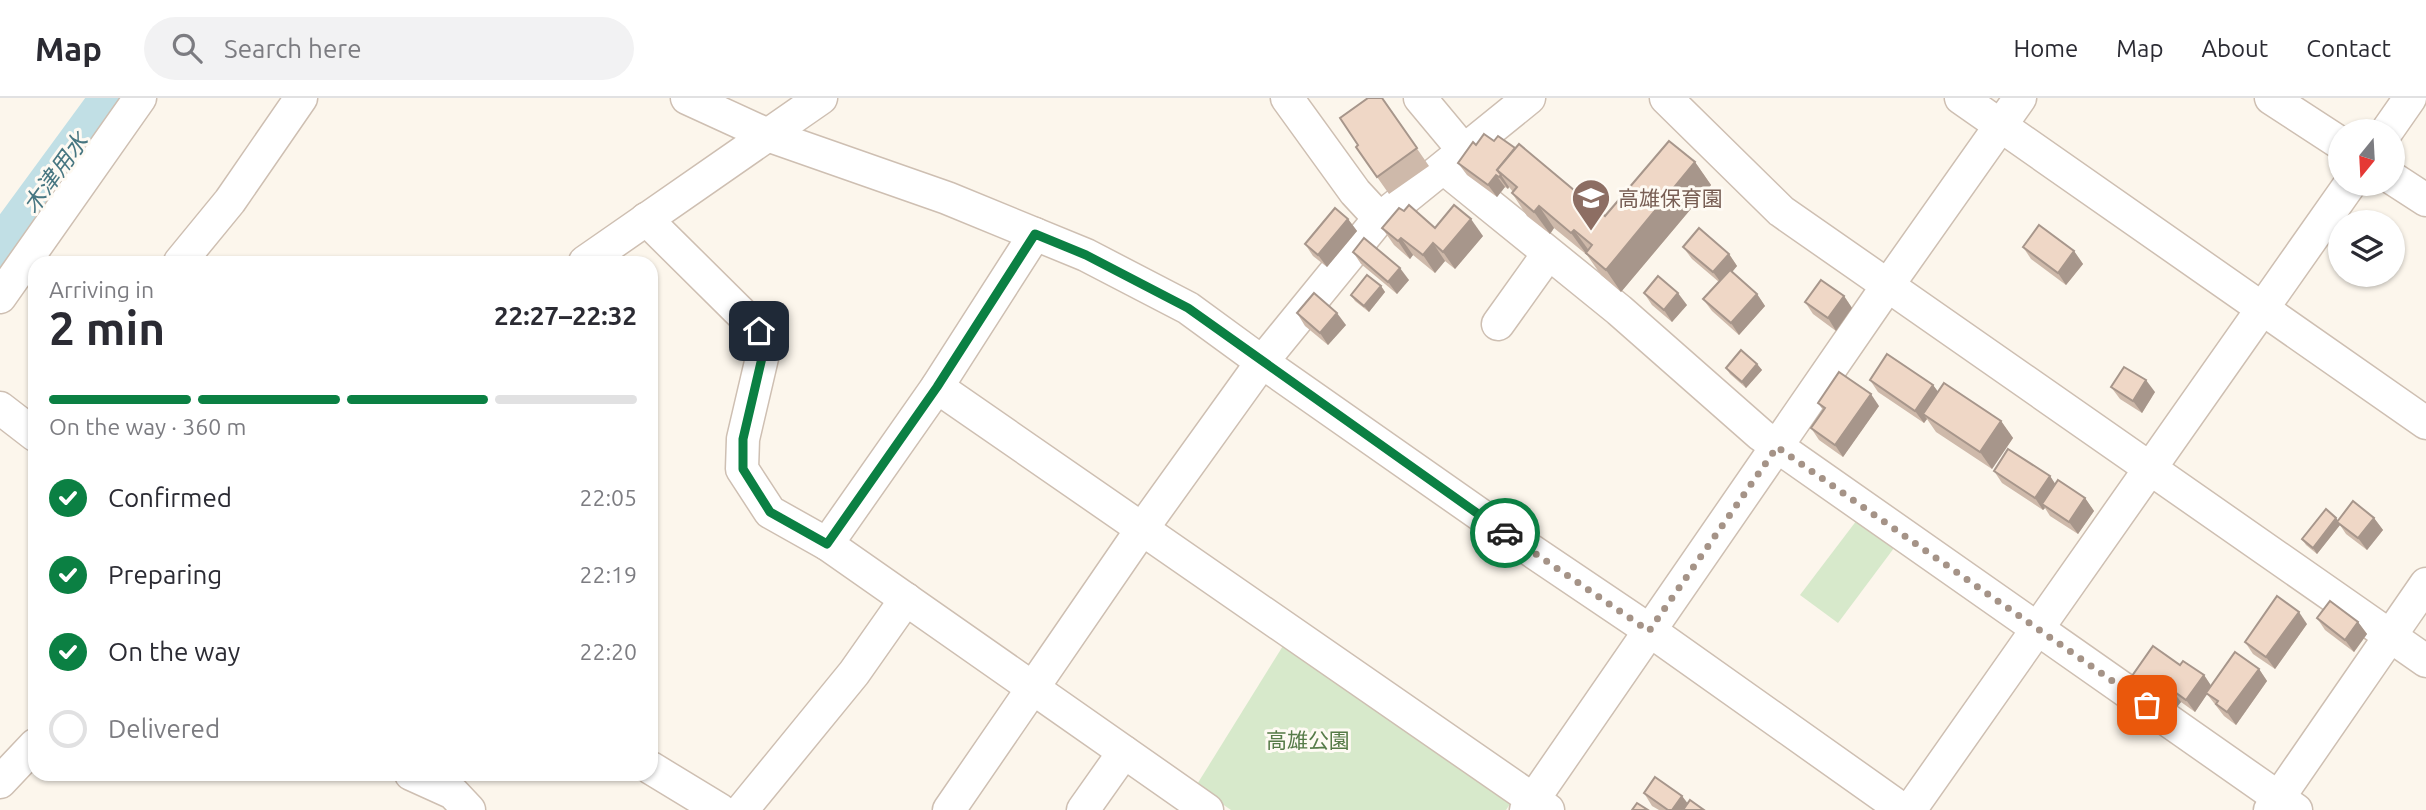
<!DOCTYPE html>
<html lang="en">
<head>
<meta charset="utf-8">
<style>
  body { margin:0; font-family:Ubuntu,"Noto Sans JP",sans-serif; background:#f2f2f3; color:#2b2b33; height:100vh; display:flex; flex-direction:column; font-size:26px; white-space:nowrap }
  * { box-sizing:border-box; margin:0 }
  p { font-size:23px; color:#7c7c81 }
  .icon { flex:none; width:38px; height:38px; fill:none; stroke:currentColor; stroke-width:2; stroke-linecap:round; stroke-linejoin:round }
  .map { position:relative; flex:1; overflow:hidden }
  .side { position:absolute; left:28px; top:158px; width:630px; height:525px; display:flex; flex-direction:column; background:#fff; border-radius:21px; box-shadow:0 2px 5px #0004 }
  .side>* { flex:none }
  .needle { width:46px; rotate:198deg }
  .buttons { position:absolute; left:2328px; top:21px; display:grid; gap:14px }
  .buttons a { display:grid; place-items:center; width:77px; height:77px; border-radius:50%; background:#fff; box-shadow:0 2px 5px #0004; font-size:35px }
  .pin { position:absolute; display:grid; place-items:center; width:60px; height:60px; color:#fff; margin:-30px; border-radius:14px; box-shadow:0 4px 10px #0006 }
  .courier { position:absolute; display:grid; place-items:center; width:70px; height:70px; margin:-35px; border:5px solid #0b8043; border-radius:50%; background:#fff; color:#222; box-shadow:0 2px 9px #0007 }
  .headline em { font-style:normal; font-weight:600 }
  .headline div { display:flex; flex-direction:column-reverse }
  .headline { display:flex; align-items:center; justify-content:space-between; height:119px; padding:0 21px }
  h1 { font-size:46px; font-weight:600; line-height:52px }
  .bar { display:grid; grid-template-columns:repeat(4,1fr); gap:10px 7px; align-content:center; height:84px; padding:0 21px }
  .bar i { height:9px; border-radius:5px; background:#e1e1e2 }
  .bar .selected { background:#0b8043 }
  .bar p { grid-column:span 4 }
  ol { padding:0 21px; list-style:none }
  li { display:flex; align-items:center; gap:21px; height:77px }
  li p { margin-inline-start:auto }
  li .icon { padding:7px; border-radius:50%; background:#0b8043; color:#fff; stroke-width:4 }
  li:last-child { color:#7c7c81 }
  li i { width:38px; height:38px; border:4px solid #e1e1e2; border-radius:50% }
  header { display:flex; align-items:center; gap:42px; box-sizing:border-box; height:98px; padding:0 35px; background:#fff; border-bottom:2px solid #e1e1e2 }
  header strong { font-size:33px }
  nav { display:flex; gap:38px; margin-inline-start:auto; font-size:24px }
  .search { width:490px; height:63px; background:#f2f2f3; display:flex; align-items:center; gap:18px; box-sizing:border-box; padding:0 24px; border-radius:38px; color:#7c7c81; font-size:26px }
  .map>svg:first-child { display:block }
  .green { fill:#d7e9cb }
  .lines { fill:none; stroke-linecap:round; stroke-linejoin:round }
  .river { stroke:#c1dfe5; stroke-width:40 }
  .minor-casing { stroke:#cebfb2; stroke-width:35 }
  .minor { stroke:#fff; stroke-width:32 }
  .wall { fill:#ceb9aa }
  .shaded-wall { fill:#a7968b }
  .building { fill:#efd7c6; stroke:#a7968b; stroke-width:2 }
  .done { stroke:#a59387; stroke-width:7; stroke-dasharray:0 12.6 }
  .route { stroke:#0b8043; stroke-width:9 }
  .labels { text-anchor:middle; dominant-baseline:central; stroke-width:6; stroke-linejoin:round; paint-order:stroke }
  .education-label { font-size:21px; fill:#785e54; stroke:#fefaf3; text-anchor:start }
  .park-label { font-size:21px; fill:#567b48; stroke:#fefaf3 }
  .water-label { font-size:23px; font-style:italic; fill:#477681; stroke:#fefaf3 }
</style>
</head>
<body>
<header>
<strong>Map</strong>
<div class="search"><svg class="icon" aria-label="search" viewBox="0 0 24 24"><circle cx="10" cy="10" r="6"/><path d="M15 15l6 6"/></svg>Search here</div>
<nav><a>Home</a><a>Map</a><a>About</a><a>Contact</a></nav>
</header>
<div class="map">
<svg width="2426" height="712" viewBox="0 0 2426 712">
  <rect width="100%" height="100%" fill="#fcf6ec"/>
  <g class="green">
    <polygon points="1860,418 1897,446 1838,525 1800,497"/>
    <polygon points="1286,543 1516,697 1506,712 1231,712 1196,688"/>
  </g>
  <g class="lines">
    <polyline class="river" points="0,150 110,0"/>
    <g class="minor-casing">
      <g id="minor">
        <polyline points="687,0 770,38 947,100 1086,157 1188,210 1262,264 1529,451 1649,532 1903,712"/>
        <polyline points="1287,0 1355,94 1380,121"/>
        <polyline points="1420,0 1465,54"/>
        <polyline points="1666,0 1781,113 2426,563"/>
        <polyline points="1961,0 2426,325"/>
        <polyline points="2271,0 2340,45"/>
        <polyline points="2387,33 2410,0"/>
        <polyline points="1445,71 1619,212 1761,337 2296,712"/>
        <polyline points="2392,80 2426,102"/>
        <polyline points="646,121 759,233 765,247 743,341 742,371 770,414 827,446"/>
        <polyline points="1035,136 937,289 827,446 1207,712"/>
        <polyline points="180,164 230,103 301,0"/>
        <polyline points="585,164 821,0"/>
        <polyline points="0,199 140,0"/>
        <polyline points="1498,226 1548,156"/>
        <polyline points="937,289 1548,712"/>
        <polyline points="0,310 35,337"/>
        <polyline points="651,670 720,712"/>
        <polyline points="411,676 453,695 469,712"/>
        <polyline points="0,684 35,647"/>
        <polyline points="742,712 854,575 906,501"/>
        <polyline points="949,712 1142,431 1262,264 1377,123 1529,0"/>
        <polyline points="1083,712 1124,654"/>
        <polyline points="1526,712 1888,187 2020,0"/>
        <polyline points="1910,712 2350,86"/>
        <polyline points="2270,712 2426,486"/>
      </g>
    </g>
    <use href="#minor" class="minor"/>
  </g>
  <g class="wall">
    <polygon points="1382,0 1429,68 1389,96 1356,49 1358,47"/>
    <polygon points="1476,47 1605,118 1695,64 1711,87 1621,194 1601,177 1587,157 1554,130 1550,136 1527,118 1512,95 1513,94 1509,89 1508,91 1505,89 1497,99 1467,77 1458,65"/>
    <polygon points="1404,113 1435,130 1483,138 1455,171 1445,163 1435,175 1413,157 1410,161 1394,147 1382,130"/>
    <polygon points="1348,121 1357,133 1327,169 1313,158 1305,146"/>
    <polygon points="1683,149 1729,156 1737,168 1732,174 1757,196 1765,208 1739,237 1712,213 1703,201 1719,184 1692,161"/>
    <polygon points="2023,149 2074,153 2083,166 2066,187 2031,161"/>
    <polygon points="1353,154 1409,182 1397,196 1361,166"/>
    <polygon points="1381,188 1385,194 1369,214 1355,203 1351,197"/>
    <polygon points="1644,195 1687,207 1672,224 1652,207"/>
    <polygon points="1844,198 1852,210 1836,233 1813,216 1805,204"/>
    <polygon points="1297,215 1346,227 1328,247 1305,228"/>
    <polygon points="1757,266 1762,272 1746,290 1730,276 1726,270"/>
    <polygon points="1870,282 1933,287 1938,294 2001,323 2013,340 1992,371 1936,334 1927,321 1924,325 1878,294"/>
    <polygon points="2111,289 2155,294 2142,315 2120,301"/>
    <polygon points="1818,305 1879,308 1843,359 1819,342 1811,330 1823,312"/>
    <polygon points="1994,373 2050,378 2055,386 2085,400 2094,413 2078,436 2050,418 2045,410 2043,412 2002,385"/>
    <polygon points="2374,420 2383,432 2367,452 2346,436 2340,427 2317,456 2306,447 2302,441 2338,422"/>
    <polygon points="2317,520 2358,524 2367,536 2354,554 2325,532"/>
    <polygon points="2307,526 2275,571 2253,556 2245,544"/>
    <polygon points="2180,567 2204,577 2211,588 2259,571 2267,583 2236,627 2224,618 2207,596 2195,614 2181,604 2177,609 2156,594 2152,599 2140,590 2132,578"/>
    <polygon points="1644,695 1682,698 1688,706 1704,712 1659,712 1652,708"/>
  </g>
  <g class="shaded-wall">
    <polygon points="1695,64 1711,87 1621,194 1606,172"/>
    <polygon points="1496,77 1505,89 1497,99 1488,87"/>
    <polygon points="1501,77 1509,89 1508,91 1499,79"/>
    <polygon points="1539,108 1554,130 1550,136 1534,114"/>
    <polygon points="1348,121 1357,133 1327,169 1318,157"/>
    <polygon points="1471,121 1483,138 1455,171 1443,154"/>
    <polygon points="1574,132 1590,154 1587,157 1571,135"/>
    <polygon points="1401,140 1413,157 1410,161 1398,143"/>
    <polygon points="1433,145 1445,163 1435,175 1423,157"/>
    <polygon points="2074,153 2083,166 2066,187 2058,175"/>
    <polygon points="1729,156 1737,168 1722,186 1713,174"/>
    <polygon points="1400,170 1409,182 1397,196 1388,184"/>
    <polygon points="1381,188 1385,194 1369,214 1364,208"/>
    <polygon points="1678,195 1687,207 1672,224 1664,212"/>
    <polygon points="1757,196 1765,208 1739,237 1731,225"/>
    <polygon points="1844,198 1852,210 1836,233 1828,220"/>
    <polygon points="1337,215 1346,227 1328,247 1320,235"/>
    <polygon points="1757,266 1762,272 1746,290 1742,284"/>
    <polygon points="2146,282 2155,294 2142,315 2133,303"/>
    <polygon points="1933,287 1942,299 1923,316 1927,321 1924,325 1915,313"/>
    <polygon points="1871,296 1879,308 1843,359 1835,347"/>
    <polygon points="2001,323 2013,340 1992,371 1980,354"/>
    <polygon points="2050,378 2058,390 2042,406 2045,410 2043,412 2035,400"/>
    <polygon points="2085,400 2094,413 2078,436 2069,424"/>
    <polygon points="2336,420 2341,426 2337,424 2340,427 2317,456 2313,450"/>
    <polygon points="2374,420 2383,432 2367,452 2358,440"/>
    <polygon points="2299,514 2307,526 2275,571 2266,559"/>
    <polygon points="2358,524 2367,536 2354,554 2345,542"/>
    <polygon points="2259,571 2267,583 2236,627 2227,614"/>
    <polygon points="2204,577 2212,589 2195,614 2186,602"/>
    <polygon points="2147,582 2156,594 2152,599 2144,586"/>
    <polygon points="2172,592 2181,604 2177,609 2169,597"/>
    <polygon points="1682,698 1691,710 1689,712 1672,712"/>
  </g>
  <g class="building">
    <polygon points="1368,0 1382,0 1417,50 1377,79 1356,49 1358,47 1340,20"/>
    <polygon points="1484,36 1494,43 1498,38 1515,50 1497,72 1501,77 1499,79 1496,77 1488,87 1458,65 1473,44 1476,47"/>
    <polygon points="1669,43 1695,64 1606,172 1586,155 1592,147 1574,132 1571,135 1539,108 1534,114 1512,95 1517,89 1497,72 1519,46 1605,118"/>
    <polygon points="1409,107 1435,130 1454,107 1471,121 1443,154 1433,145 1423,157 1401,140 1398,143 1382,130 1399,110 1404,113"/>
    <polygon points="1335,110 1348,121 1318,157 1305,146"/>
    <polygon points="2039,127 2074,153 2058,175 2023,149"/>
    <polygon points="1699,130 1729,156 1713,174 1683,149"/>
    <polygon points="1364,140 1400,170 1388,184 1353,154"/>
    <polygon points="1730,172 1757,196 1731,225 1703,201"/>
    <polygon points="1367,177 1381,188 1364,208 1351,197"/>
    <polygon points="1658,178 1678,195 1664,212 1644,195"/>
    <polygon points="1821,182 1844,198 1828,220 1805,204"/>
    <polygon points="1314,195 1337,215 1320,235 1297,215"/>
    <polygon points="1741,252 1757,266 1742,284 1726,270"/>
    <polygon points="1887,256 1933,287 1915,313 1870,282"/>
    <polygon points="2124,269 2146,282 2133,303 2111,289"/>
    <polygon points="1839,274 1871,296 1835,347 1811,330 1825,310 1818,305"/>
    <polygon points="1944,285 2001,323 1980,354 1923,316"/>
    <polygon points="2008,351 2050,378 2035,400 1994,373"/>
    <polygon points="2058,382 2085,400 2069,424 2042,406"/>
    <polygon points="2353,403 2374,420 2358,440 2337,424"/>
    <polygon points="2326,411 2336,420 2313,450 2302,441"/>
    <polygon points="2277,498 2299,514 2266,559 2245,544"/>
    <polygon points="2330,503 2358,524 2345,542 2317,520"/>
    <polygon points="2153,548 2180,567 2183,563 2204,577 2186,602 2172,592 2169,597 2147,582 2144,586 2132,578"/>
    <polygon points="2235,554 2259,571 2227,614 2216,606 2218,603 2206,595"/>
    <polygon points="1655,679 1682,698 1672,712 1668,712 1644,695"/>
    <polygon points="1690,702 1704,712 1683,712"/>
    <polygon points="1637,705 1648,712 1632,712"/>
  </g>
  <g class="lines">
    <polyline class="done" points="1505,435 1649,533 1777,349 2147,607"/>
    <polyline class="route" points="759,233 765,247 743,341 743,371 770,414 827,446 937,289 1035,136 1086,157 1188,210 1505,435"/>
  </g>
  <defs>
    <g id="school-pin" transform="scale(2.0125)"><path d="M0 17L-7.5 6A9.5 9.5 0 1 1 7.5 6Z" fill="#8d6e63" stroke="#fefaf3"/><path d="M0-5L7-2L0 1L-7-2ZM-4 1L0 2.5L4 1V4Q0 6-4 4Z" fill="#fff"/></g>
  </defs>
  <g fill-rule="evenodd">
    <use href="#school-pin" x="1591" y="100"/>
  </g>
  <g class="labels">
    <g class="education-label">
      <text x="1618" y="100">高雄保育園</text>
    </g>
    <g class="park-label">
      <text x="1308" y="642">高雄公園</text>
    </g>
    <g class="water-label">
      <text transform="translate(55 75) rotate(-54)">木津用水</text>
    </g>
  </g>
</svg>
<div class="buttons">
<a><svg class="needle" viewBox="-14 -14 28 28"><path d="M0-13l5 13h-10z" fill="#e53935"/><path d="M0 13l5-13h-10z" fill="#7c7c81"/></svg></a>
<a><svg class="icon" aria-label="layers" viewBox="0 0 24 24"><path d="M12 4l9 5-9 5-9-5zM3 14l9 5 9-5"/></svg></a>
</div>
<div class="pin" style="left:2147px;top:607px;background:#ea580c"><svg class="icon" aria-label="bag" viewBox="0 0 24 24"><path d="M5 8h14l-1 12H6zM9 8a3 3 0 0 1 6 0"/></svg></div>
<div class="pin" style="left:759px;top:233px;background:#1f2937"><svg class="icon" aria-label="home" viewBox="0 0 24 24"><path d="M3 11l9-7 9 7M6 9v11h12V9"/></svg></div>
<div class="courier" style="left:1505px;top:435px"><svg class="icon" aria-label="car" viewBox="0 0 24 24"><path d="M5 17H2v-5l4-1 3-4h7l3 4 3 1v5h-3M9 17h6M6 11h13"/><circle cx="7" cy="17" r="2"/><circle cx="17" cy="17" r="2"/></svg></div>
<section class="side">
<div class="headline"><div><h1>2 min</h1><p>Arriving in</p></div><em>22:27–22:32</em></div>
<div class="bar"><i class="selected"></i><i class="selected"></i><i class="selected"></i><i></i><p>On the way · 360 m</p></div>
<ol>
<li><svg class="icon" aria-label="check" viewBox="0 0 24 24"><path d="M5 12l5 5 9-10"/></svg>Confirmed<p>22:05</p></li>
<li><svg class="icon" aria-label="check" viewBox="0 0 24 24"><path d="M5 12l5 5 9-10"/></svg>Preparing<p>22:19</p></li>
<li><svg class="icon" aria-label="check" viewBox="0 0 24 24"><path d="M5 12l5 5 9-10"/></svg>On the way<p>22:20</p></li>
<li><i></i>Delivered</li>
</ol>
</section>
</div>
</body>
</html>
